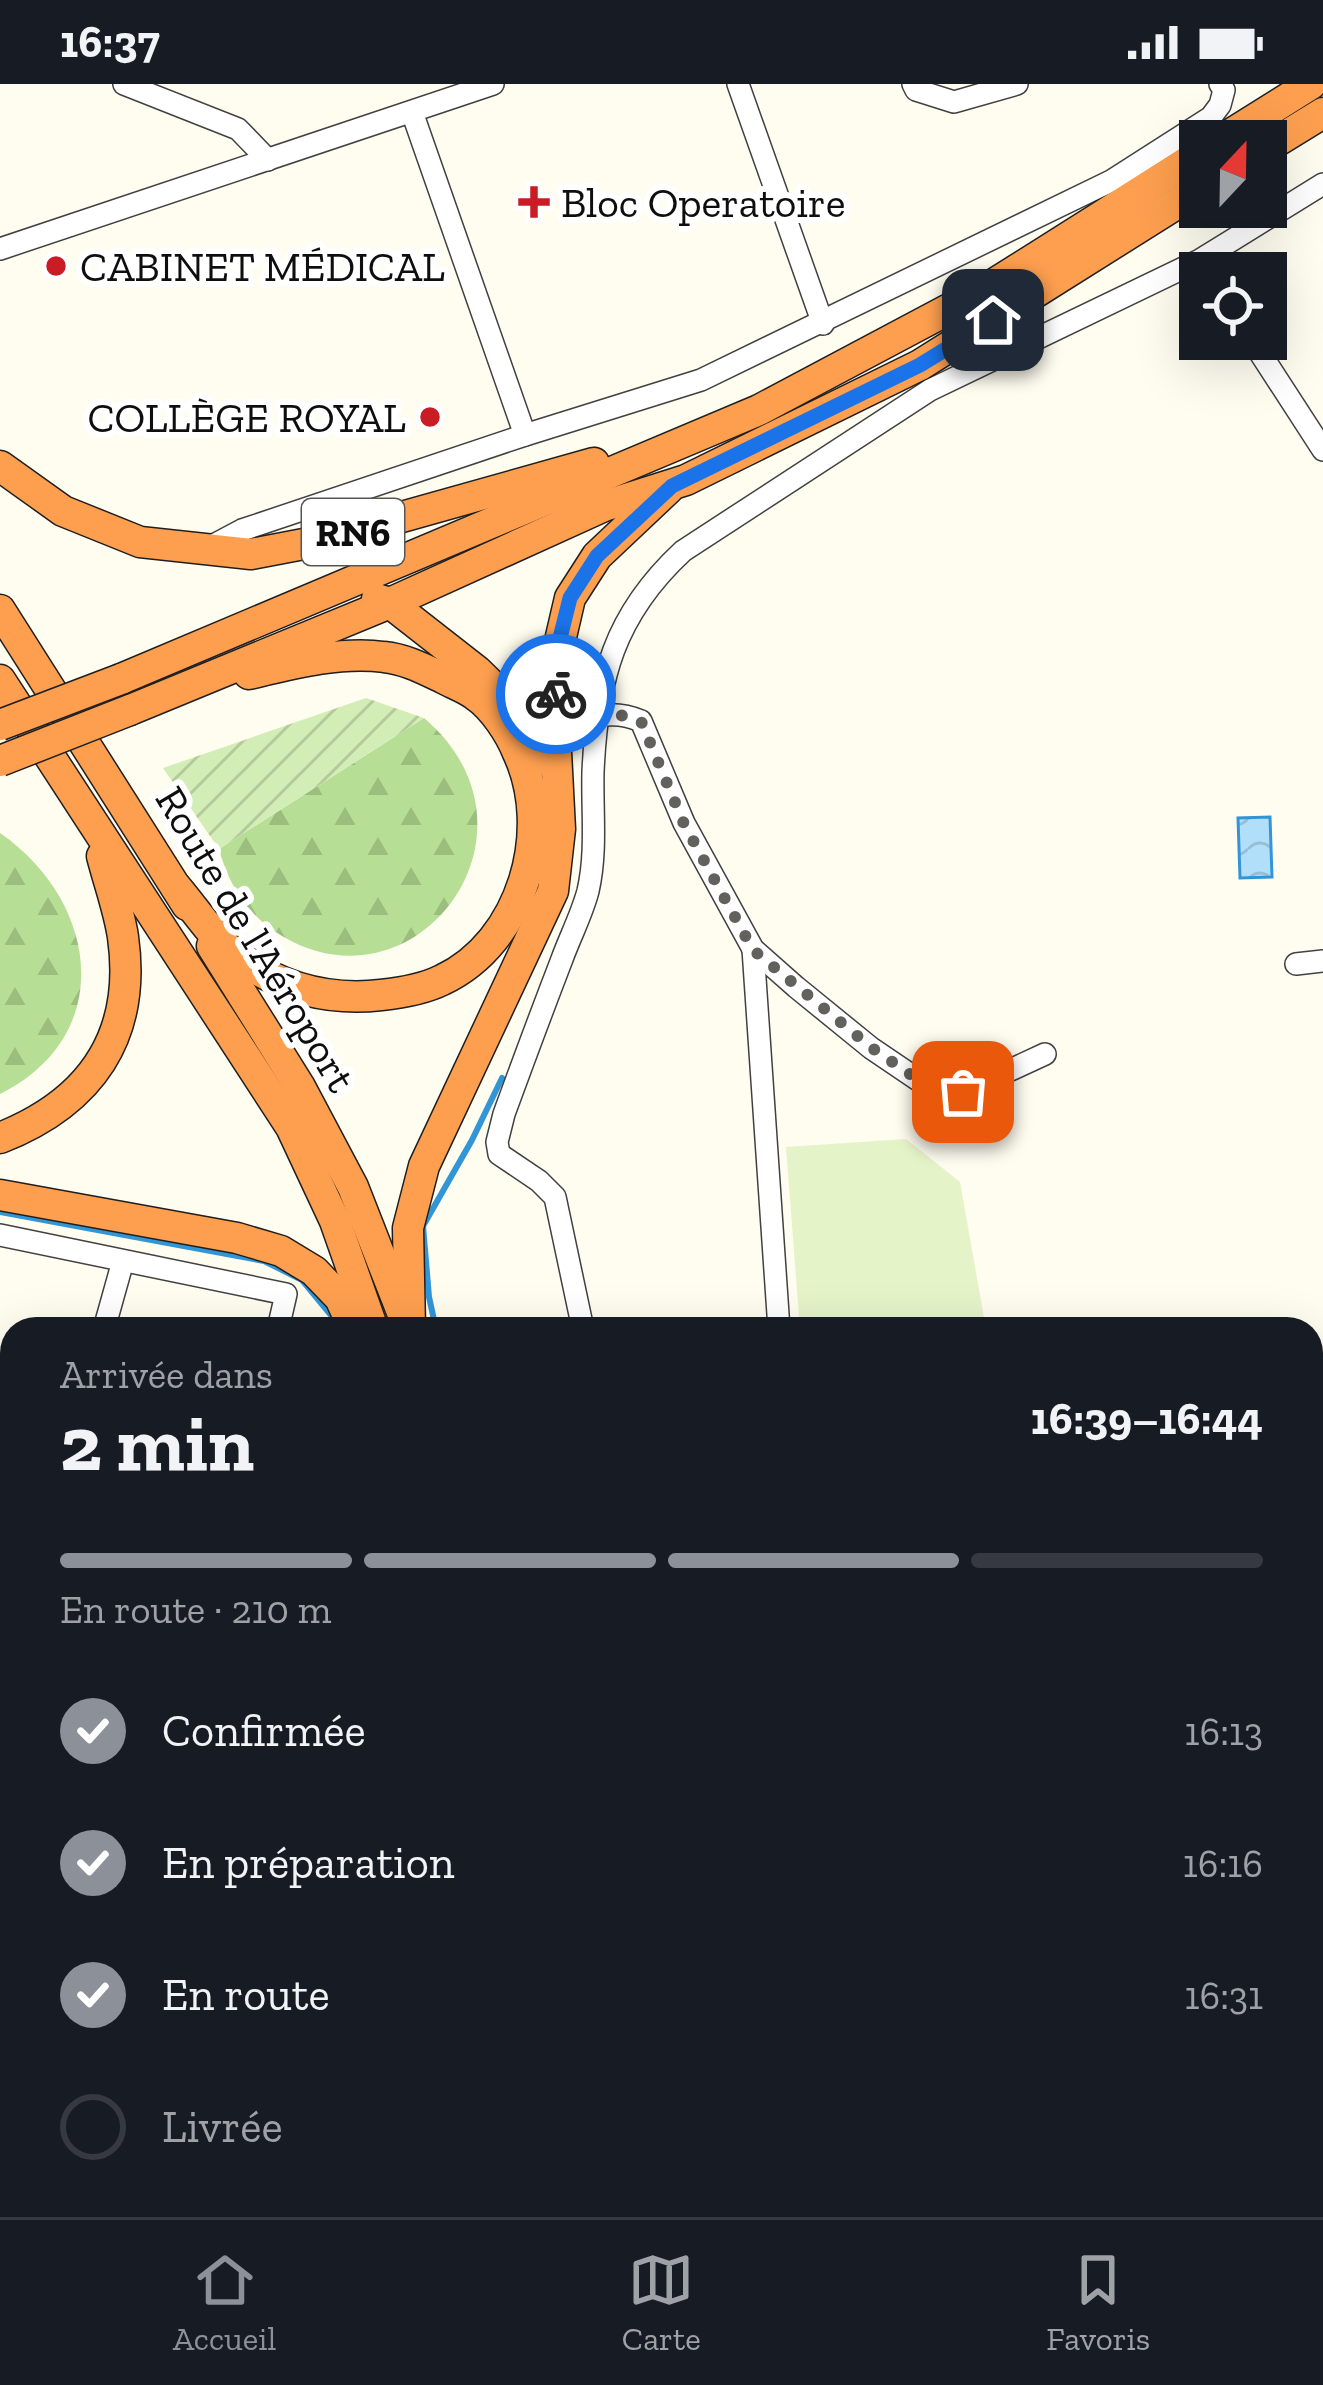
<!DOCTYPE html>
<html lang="fr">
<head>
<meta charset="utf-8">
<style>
  body { margin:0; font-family:"Zilla Slab",serif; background:#242831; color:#f1f3f6; height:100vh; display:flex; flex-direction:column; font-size:45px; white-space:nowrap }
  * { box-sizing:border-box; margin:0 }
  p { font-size:39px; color:#9ea1a6 }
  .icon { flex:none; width:66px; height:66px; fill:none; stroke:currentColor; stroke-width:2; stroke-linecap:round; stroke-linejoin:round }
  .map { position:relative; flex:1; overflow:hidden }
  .sheet { position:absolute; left:0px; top:1233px; width:1323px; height:900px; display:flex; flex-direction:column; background:#171b24; border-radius:36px 36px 0 0; box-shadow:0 12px 48px #0002 }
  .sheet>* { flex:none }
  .needle { width:78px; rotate:22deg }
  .buttons { position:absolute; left:1179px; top:36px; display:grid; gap:24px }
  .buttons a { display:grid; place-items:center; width:108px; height:108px; border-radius:0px; background:#171b24; box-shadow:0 12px 48px #0002; font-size:60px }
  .pin { position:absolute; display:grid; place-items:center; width:102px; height:102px; color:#fff; margin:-51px; border-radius:24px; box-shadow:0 6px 18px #0006 }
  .courier { position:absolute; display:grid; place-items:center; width:120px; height:120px; margin:-60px; border:9px solid #1a73e8; border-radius:50%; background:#fff; color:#222; box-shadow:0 3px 15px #0007 }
  .summary em { font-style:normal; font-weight:700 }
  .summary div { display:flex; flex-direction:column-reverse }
  .summary { display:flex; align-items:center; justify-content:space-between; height:204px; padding:0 60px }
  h1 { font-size:78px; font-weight:700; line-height:90px }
  .bar { display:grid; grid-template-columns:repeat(4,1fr); gap:18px 12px; align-content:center; height:144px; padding:0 60px }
  .bar i { height:15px; border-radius:9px; background:#363941 }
  .bar .selected { background:#8c9099 }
  .bar p { grid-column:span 4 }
  ol { padding:0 60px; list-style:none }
  li { display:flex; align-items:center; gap:36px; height:132px }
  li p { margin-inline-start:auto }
  li .icon { padding:12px; border-radius:50%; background:#8c9099; color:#fff; stroke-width:4 }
  li:last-child { color:#9ea1a6 }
  li i { width:66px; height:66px; border:6px solid #363941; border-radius:50% }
  .status { display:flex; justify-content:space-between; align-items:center; height:84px; padding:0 60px; background:#171b24; direction:ltr }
  .status svg { height:33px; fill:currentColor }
  .dock { display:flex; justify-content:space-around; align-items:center; height:168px; border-top:3px solid #363941; background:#171b24; font-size:33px; color:#9ea1a6 }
  .dock a { display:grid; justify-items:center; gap:6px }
  .dock .selected { color:#8c9099 }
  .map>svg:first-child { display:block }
  .forest { fill:url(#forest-firs) }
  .garden { fill:url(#garden-furrows) }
  .pitch { fill:#e5f3c9 }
  .water { fill:url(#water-waves); stroke:#3295d6; stroke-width:3 }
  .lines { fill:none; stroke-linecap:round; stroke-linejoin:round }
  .stream { stroke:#3295d6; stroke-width:6 }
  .minor-casing { stroke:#414141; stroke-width:24 }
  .highway-casing { stroke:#1f1f1f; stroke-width:33 }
  .minor { stroke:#fff; stroke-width:21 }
  .highway { stroke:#fe9f4f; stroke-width:30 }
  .highway-bridge-casing { stroke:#1f1f1f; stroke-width:33; stroke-linecap:butt }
  .highway-bridge { stroke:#fe9f4f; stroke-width:30 }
  .done { stroke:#62615d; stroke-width:12; stroke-dasharray:0 21.6 }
  .route { stroke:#1a73e8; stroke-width:15 }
  .poi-dot { fill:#c91c25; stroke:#fff; stroke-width:4.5 }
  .labels { text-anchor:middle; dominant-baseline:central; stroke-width:12; stroke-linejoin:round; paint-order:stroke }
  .shield { fill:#fff; stroke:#565656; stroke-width:3 }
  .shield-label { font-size:39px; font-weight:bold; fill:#0e0e0e }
  .poi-label { font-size:42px; fill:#0e0e0e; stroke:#fff; text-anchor:start }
  .street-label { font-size:42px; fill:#0e0e0e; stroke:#fff }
</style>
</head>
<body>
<div class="status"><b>16:37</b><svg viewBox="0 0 49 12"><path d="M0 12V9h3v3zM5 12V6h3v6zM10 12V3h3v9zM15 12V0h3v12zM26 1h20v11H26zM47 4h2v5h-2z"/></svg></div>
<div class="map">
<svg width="1323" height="2133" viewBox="0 0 1323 2133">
  <defs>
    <pattern id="forest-firs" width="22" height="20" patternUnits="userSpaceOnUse" patternTransform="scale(3)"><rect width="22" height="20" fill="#b6de94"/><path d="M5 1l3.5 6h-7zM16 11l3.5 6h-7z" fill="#9bbd7e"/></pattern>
    <pattern id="garden-furrows" width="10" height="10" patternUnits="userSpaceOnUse" patternTransform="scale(3)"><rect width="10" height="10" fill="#d3edb6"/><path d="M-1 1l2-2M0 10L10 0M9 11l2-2" fill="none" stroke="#b4ca9b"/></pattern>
    <pattern id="water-waves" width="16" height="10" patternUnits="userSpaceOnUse" patternTransform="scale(3)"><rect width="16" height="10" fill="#b1dffa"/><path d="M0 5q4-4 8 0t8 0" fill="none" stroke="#97bed5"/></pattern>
  </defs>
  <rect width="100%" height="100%" fill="#fffcf0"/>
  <g class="forest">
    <path d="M424,634C556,746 418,933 282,852C248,832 229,802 219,765Z"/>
    <path d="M0,749C98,817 118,951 0,1010Z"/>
  </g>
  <polygon class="garden" points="366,614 424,634 219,765 163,684"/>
  <polygon class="pitch" points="906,1055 960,1098 986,1245 800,1245 786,1063"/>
  <polygon class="water" points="1270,733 1272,793 1240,794 1238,734"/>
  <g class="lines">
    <g class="stream">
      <polyline points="0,1128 264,1177 302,1196 335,1236"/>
      <polyline points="436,1245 429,1213 423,1142 472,1056 502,994"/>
    </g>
    <g class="minor-casing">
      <g id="minor">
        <polyline points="124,0 238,45 268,76"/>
        <polyline points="738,0 823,240"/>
        <polyline points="913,0 916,6 954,18 1017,0"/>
        <polyline points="412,28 525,351"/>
        <polyline points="0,165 493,0"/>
        <polyline points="1251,255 1323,366"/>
        <polyline points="208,464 242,446 525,351 701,296 1111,97 1211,33 1220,21 1224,6 1220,0"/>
        <path d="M555,648C587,635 608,623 641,637L684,739L753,865L796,903L871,964L936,1008H963L1045,970"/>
        <polyline points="753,865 779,1245"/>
        <polyline points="1296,880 1323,877"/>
        <polyline points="0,1151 286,1210 278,1245"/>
        <polyline points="104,1245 123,1177"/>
        <path d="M583,1245L555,1113L539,1097L499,1070L497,1058L504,1030C523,978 542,927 562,875C570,853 582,830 588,807C597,768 592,727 593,688C597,595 614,531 683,467L930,306L1200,176L1323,100"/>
        <polyline points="0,1391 12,1394"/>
        <polyline points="0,1633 12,1588"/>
        <polyline points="0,1823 12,1826"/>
        <polyline points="0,1921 12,1876"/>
        <polyline points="0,1972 12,1975"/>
        <polyline points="1311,1980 1323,1979"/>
        <polyline points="0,2120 47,2133"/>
        <polyline points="515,2121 516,2133"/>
        <polyline points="668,2121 669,2133"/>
        <polyline points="983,2121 984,2133"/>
        <polyline points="289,2133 292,2121"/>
        <polyline points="408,2133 411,2121"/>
      </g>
    </g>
    <g class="highway-casing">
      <g id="highway">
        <polyline points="1220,57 1311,0"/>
        <polyline points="1266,64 1323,29"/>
        <polyline points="0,382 63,427 140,458 251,470 309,459 594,379"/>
        <polyline points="377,515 390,519 477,587 523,632 553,681"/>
        <polyline points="0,526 187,821"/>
        <polyline points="121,595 759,326 983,207 1200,70"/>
        <polyline points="0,596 291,1043 335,1137 373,1245"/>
        <polyline points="130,626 390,519 604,422 686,396 920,281 1200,105"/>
        <path d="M176,803C195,825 213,854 236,871C279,904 327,917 381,911C400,909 424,905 442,896C523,858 554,746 518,669C510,649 493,623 475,611C466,604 454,600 443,594C424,585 405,575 384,573C340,567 291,580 249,590"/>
        <polyline points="212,862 300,1003 353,1103 402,1228"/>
        <path d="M0,1054C91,1018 137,952 123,853C119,826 109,799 102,772"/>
        <polyline points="0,1111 237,1154 281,1167 314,1187 340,1214 354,1245"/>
        <polyline points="410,1245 408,1144 424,1082 553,807 560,745 555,648 557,570 570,514 597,472 668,405"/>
        <polyline points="338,2133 341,2121"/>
        <polyline points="374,2133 376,2121"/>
      </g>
    </g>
    <use href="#minor" class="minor"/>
    <use href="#highway" class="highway"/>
    <g class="highway-bridge-casing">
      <g id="highway-bridge">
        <polyline points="0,641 121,595"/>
        <polyline points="0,677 130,626"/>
      </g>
    </g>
    <use href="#highway-bridge" class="highway-bridge"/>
  </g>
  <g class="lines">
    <path class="done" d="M556,610L555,648C586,635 608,623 641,637L684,740L753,866L872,964L936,1008H963"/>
    <polyline class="route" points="556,610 556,570 570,514 597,472 672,402 920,281 993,236"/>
  </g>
  <g class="poi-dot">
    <path d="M528 100h12v12h12v12h-12v12h-12v-12h-12v-12h12z"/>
    <circle cx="56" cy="182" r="12"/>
    <circle cx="430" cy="333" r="12"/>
  </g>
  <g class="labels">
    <rect class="shield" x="302" y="415" width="102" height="66" rx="9"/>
    <g class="shield-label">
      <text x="353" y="448">RN6</text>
    </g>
    <g class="poi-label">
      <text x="561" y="118">Bloc Operatoire</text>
      <text x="80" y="182">CABINET MÉDICAL</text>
      <text x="406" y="333" text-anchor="end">COLLÈGE ROYAL</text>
    </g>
    <g class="street-label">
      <text transform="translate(256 855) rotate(59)">Route de l'Aéroport</text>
    </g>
  </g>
</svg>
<div class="buttons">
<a><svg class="needle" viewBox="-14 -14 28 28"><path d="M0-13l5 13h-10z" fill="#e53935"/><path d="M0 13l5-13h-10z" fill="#9ea1a6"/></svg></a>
<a><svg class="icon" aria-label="locate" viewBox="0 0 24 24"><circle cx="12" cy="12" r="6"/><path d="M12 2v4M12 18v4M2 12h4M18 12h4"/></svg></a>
</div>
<div class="pin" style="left:963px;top:1008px;background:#ea580c"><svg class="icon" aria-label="bag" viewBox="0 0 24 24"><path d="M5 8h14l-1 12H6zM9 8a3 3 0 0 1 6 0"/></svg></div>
<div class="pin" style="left:993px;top:236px;background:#1f2937"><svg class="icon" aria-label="home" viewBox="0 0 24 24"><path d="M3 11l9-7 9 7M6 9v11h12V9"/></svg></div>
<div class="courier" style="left:556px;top:610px"><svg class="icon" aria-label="bike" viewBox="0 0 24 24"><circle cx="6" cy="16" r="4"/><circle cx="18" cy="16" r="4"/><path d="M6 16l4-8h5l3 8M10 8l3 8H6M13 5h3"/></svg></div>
<section class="sheet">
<div class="summary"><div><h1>2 min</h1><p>Arrivée dans</p></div><em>16:39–16:44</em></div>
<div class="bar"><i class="selected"></i><i class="selected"></i><i class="selected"></i><i></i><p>En route · 210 m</p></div>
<ol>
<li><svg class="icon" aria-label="check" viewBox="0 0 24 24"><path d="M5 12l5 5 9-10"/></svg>Confirmée<p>16:13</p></li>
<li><svg class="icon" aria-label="check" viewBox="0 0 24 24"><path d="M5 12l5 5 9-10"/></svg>En préparation<p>16:16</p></li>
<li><svg class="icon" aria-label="check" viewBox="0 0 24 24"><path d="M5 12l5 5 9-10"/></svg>En route<p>16:31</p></li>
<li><i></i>Livrée</li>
</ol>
</section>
</div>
<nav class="dock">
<a class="selected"><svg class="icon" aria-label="home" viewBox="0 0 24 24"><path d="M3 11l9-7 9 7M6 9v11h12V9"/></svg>Accueil</a>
<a><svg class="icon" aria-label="map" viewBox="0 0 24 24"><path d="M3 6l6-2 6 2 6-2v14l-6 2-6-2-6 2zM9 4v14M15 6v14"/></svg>Carte</a>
<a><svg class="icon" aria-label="saved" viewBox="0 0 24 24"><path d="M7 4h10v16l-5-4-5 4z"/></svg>Favoris</a>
</nav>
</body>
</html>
